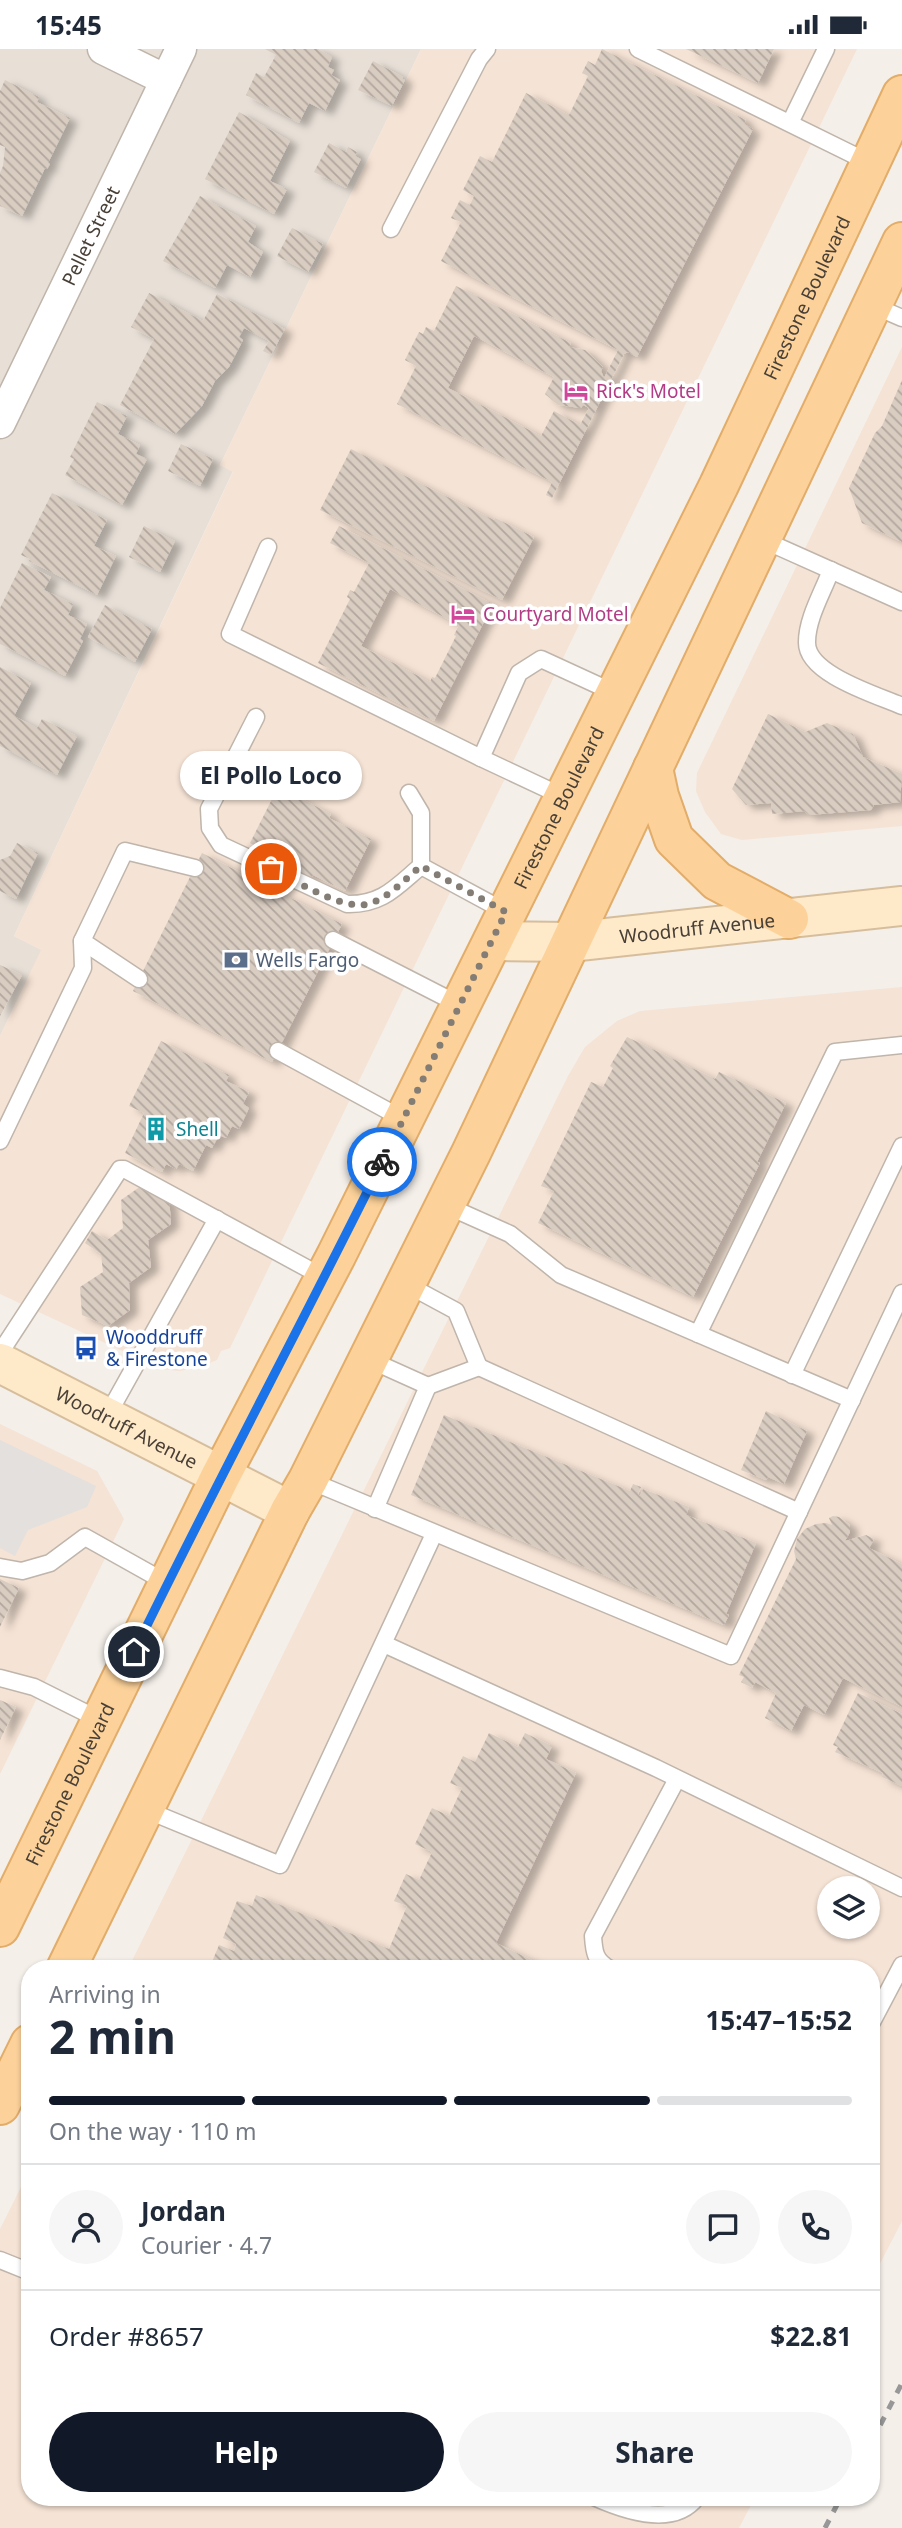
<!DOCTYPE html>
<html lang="en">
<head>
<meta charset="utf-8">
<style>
  body { margin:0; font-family:"Noto Sans",sans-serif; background:#f6f6f7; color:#1f2937; height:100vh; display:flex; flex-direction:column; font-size:26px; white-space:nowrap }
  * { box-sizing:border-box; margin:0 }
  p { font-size:23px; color:#747a83 }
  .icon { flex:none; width:38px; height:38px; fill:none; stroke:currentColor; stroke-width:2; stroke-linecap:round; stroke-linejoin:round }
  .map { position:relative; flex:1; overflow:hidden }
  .drawer { position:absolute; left:21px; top:1911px; width:859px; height:546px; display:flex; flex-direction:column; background:#fff; border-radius:28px; box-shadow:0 2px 5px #0004 }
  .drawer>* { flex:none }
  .controls { position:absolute; left:817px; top:1827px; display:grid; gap:14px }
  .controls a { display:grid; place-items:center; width:63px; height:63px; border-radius:50%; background:#fff; box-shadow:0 2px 5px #0004; font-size:35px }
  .pin { position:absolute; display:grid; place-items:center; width:60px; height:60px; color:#fff; margin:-30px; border:4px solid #fff; border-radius:50%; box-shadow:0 2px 7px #0007 }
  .courier { position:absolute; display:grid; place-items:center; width:70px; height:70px; margin:-35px; border:5px solid #1a73e8; border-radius:50%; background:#fff; color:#222; box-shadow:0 2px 9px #0007 }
  .bubble { position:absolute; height:49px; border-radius:24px; background:#fff; box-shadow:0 2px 5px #0004; font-size:23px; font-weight:700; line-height:49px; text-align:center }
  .overview em { font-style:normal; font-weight:700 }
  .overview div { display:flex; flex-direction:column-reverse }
  .overview { display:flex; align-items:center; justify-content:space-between; height:119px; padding:0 28px }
  h1 { font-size:46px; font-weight:700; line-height:52px }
  .bar { display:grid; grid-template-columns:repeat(4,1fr); gap:10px 7px; align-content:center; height:84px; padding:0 28px }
  .bar i { height:9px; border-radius:5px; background:#e0e1e3 }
  .bar .current { background:#111827 }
  .bar p { grid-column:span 4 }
  .line { display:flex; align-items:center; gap:18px; padding:0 28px; border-top:2px solid #e0e1e3 }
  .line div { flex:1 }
  .round { display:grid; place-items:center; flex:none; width:74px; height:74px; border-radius:37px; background:#f6f6f7 }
  .action { display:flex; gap:14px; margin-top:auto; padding:14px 28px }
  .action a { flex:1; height:80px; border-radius:42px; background:#111827; color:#fff; font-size:28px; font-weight:700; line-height:80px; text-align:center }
  .action a+a { background:#f6f6f7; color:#1f2937 }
  .status { display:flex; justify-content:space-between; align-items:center; height:49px; padding:0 35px; background:#fff; direction:ltr }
  .status svg { height:19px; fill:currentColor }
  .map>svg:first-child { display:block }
  .residential { fill:#e8e0d7 }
  .commercial { fill:#f5e3d5; fill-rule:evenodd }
  .parking { fill:#e3e0dd }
  .building { fill:url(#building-back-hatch); fill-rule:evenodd; filter:url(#shadow) }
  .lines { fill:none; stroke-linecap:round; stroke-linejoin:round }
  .lane-casing { stroke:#bfb5ab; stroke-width:19 }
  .street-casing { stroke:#bfb5ab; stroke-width:33 }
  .secondary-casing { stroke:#d6be9c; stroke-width:42 }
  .primary-casing { stroke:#e2ac69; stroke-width:42 }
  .lane { stroke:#fff; stroke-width:16 }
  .street { stroke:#fff; stroke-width:30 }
  .secondary { stroke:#fee9c9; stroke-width:38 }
  .primary { stroke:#fcd29a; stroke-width:38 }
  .rail { stroke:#979797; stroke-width:5; stroke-dasharray:9 9; stroke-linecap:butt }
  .done { stroke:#847d75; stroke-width:7; stroke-dasharray:0 12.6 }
  .route { stroke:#1a73e8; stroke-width:9 }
  .labels { text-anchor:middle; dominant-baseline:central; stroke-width:7; stroke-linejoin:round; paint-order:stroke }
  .street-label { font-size:19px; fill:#483f37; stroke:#fff }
  .hotel-label { font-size:19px; fill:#b23c85; stroke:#fff; text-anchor:start }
  .service-label { font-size:19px; fill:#4e5e75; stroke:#fff; text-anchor:start }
  .culture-label { font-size:19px; fill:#0d838f; stroke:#fff; text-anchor:start }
  .transit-label { font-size:19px; fill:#164399; stroke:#fff; text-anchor:start }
</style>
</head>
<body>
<div class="status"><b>15:45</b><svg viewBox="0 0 49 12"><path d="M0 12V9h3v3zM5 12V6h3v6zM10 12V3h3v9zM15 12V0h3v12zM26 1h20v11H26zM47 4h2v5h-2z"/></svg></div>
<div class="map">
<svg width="902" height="2479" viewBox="0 0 902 2479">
  <defs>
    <pattern id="building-back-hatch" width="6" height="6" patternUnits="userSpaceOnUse" patternTransform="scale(1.75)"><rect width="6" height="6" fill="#d9ccc1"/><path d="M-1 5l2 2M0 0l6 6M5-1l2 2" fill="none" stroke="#b2a79e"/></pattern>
    <filter id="shadow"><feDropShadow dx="8" dy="4.5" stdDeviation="3.5" flood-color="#0004"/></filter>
  </defs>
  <rect width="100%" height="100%" fill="#f4efe9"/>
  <polygon class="residential" points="0,0 421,0 220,416 233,422 14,887 42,901 0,987"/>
  <g class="commercial">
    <polygon points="421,0 857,0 230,1299 221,1302 217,1311 199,1318 180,1322 161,1320 0,1245 0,987 41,901 14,887 233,423 220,416"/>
    <polygon points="902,298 902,777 742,791 721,785 705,763 696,742 697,724"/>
    <path d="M902,938V2172L872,2230V1920H128L568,1027L585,998L617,972L640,962ZM830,1839H868V1878H830Z"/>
    <polygon points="0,1375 97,1422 124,1470 0,1725"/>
    <polygon points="30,2120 30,2448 755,2448 739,2479 0,2479 0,2180"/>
  </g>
  <polygon class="parking" points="0,1391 96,1437 87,1458 28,1481 15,1507 0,1499"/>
  <g class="building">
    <polygon points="265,0 318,0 332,8 328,18 334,21 331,26 340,31 325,62 309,54 299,74 246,46 256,24 264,28 276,6"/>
    <path d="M602,0L746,71L744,75L753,80L637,308L628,303L624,305L552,449L546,446L552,433L397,355L416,317L405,311L419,283L423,285L426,278L434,282L456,237L571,294L569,298L585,301L603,318L601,322L604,329L618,301L441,212L461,173L451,169L460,151L470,156L474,147L463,141L480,107L492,113L526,44L569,66L588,27L582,24L588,12L595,16ZM474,287L554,328L545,345L558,356L581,359L583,356L589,359L580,376L554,362L541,387L448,339Z"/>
    <polygon points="686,0 774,0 758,34"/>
    <polygon points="373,12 403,28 402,30 405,31 392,57 358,41"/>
    <polygon points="5,31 39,48 37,53 70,69 48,114 50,115 47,120 45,119 22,167 0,157 0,124 3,117 5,98 0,96 0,42"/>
    <polygon points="239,63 290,92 270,132 287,140 274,165 205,130"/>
    <polygon points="329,94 346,103 348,98 357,103 355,107 361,110 346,139 314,123"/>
    <polygon points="200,147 256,177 248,193 263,203 250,228 227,216 215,239 163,212"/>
    <polygon points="292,179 323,195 308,223 277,207"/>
    <polygon points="149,244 203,272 217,245 285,280 271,306 263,302 269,292 244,279 239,288 243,291 229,318 215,332 202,357 175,385 120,356 154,290 131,278"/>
    <polygon points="902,331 902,493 862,474 849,439 875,384 882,377"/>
    <polygon points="97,353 127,367 118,385 140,396 136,405 147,410 122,456 65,426 74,410 70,408"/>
    <polygon points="181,395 213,410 200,437 168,422"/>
    <polygon points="351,400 494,471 495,469 534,488 502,551 320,461"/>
    <polygon points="52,444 107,471 94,497 116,507 97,546 29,512 30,510 21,506"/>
    <polygon points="144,477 175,492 160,523 129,508"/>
    <path d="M339,477L493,555L434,672L318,614L350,550L347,548L350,541L354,543L369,514L330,494ZM390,540L459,576L454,586L456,587L435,629L432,628L430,633L361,597Z"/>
    <polygon points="22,514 51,528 44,541 73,555 68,566 87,575 80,590 83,592 65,627 0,595 0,559"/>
    <polygon points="105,556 152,580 135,613 88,588"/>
    <polygon points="0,618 31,634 14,667 37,679 42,670 77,687 57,726 0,697"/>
    <polygon points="768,665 805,683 827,674 853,685 863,708 902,725 900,753 874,756 871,761 809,766 804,762 772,765 771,754 746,756 732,740"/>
    <polygon points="278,738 331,765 329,769 371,790 345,842 313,826 311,830 282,815 283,811 250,794"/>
    <polygon points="17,794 38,804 16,850 0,842 0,811 10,807"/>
    <polygon points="202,804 342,875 272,1013 133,942"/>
    <polygon points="0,916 22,926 0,967"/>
    <polygon points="627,988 715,1030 719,1023 786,1054 757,1113 760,1114 693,1248 538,1174 554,1142 541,1137 591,1033 603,1038 613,1019 610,1017"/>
    <polygon points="161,992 229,1026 226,1032 249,1043 243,1055 249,1059 239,1080 232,1077 226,1089 219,1086 212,1099 206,1096 193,1122 179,1115 176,1120 166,1115 162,1123 125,1104 144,1064 129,1057"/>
    <polygon points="144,1135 169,1148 171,1175 148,1191 151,1218 129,1234 130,1261 108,1277 82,1266 80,1238 103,1223 101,1205 85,1194 92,1182 107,1191 123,1179 121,1151"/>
    <polygon points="766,1362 807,1382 784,1435 768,1428 766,1431 741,1421"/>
    <polygon points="444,1366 630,1442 633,1435 641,1438 638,1445 640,1447 643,1440 689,1458 686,1466 756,1494 726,1565 729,1566 724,1576 411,1446"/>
    <polygon points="833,1467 839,1468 850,1476 850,1483 845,1492 866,1486 874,1490 869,1499 902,1515 902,1658 843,1629 824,1666 804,1656 791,1682 765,1669 776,1644 755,1633 752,1639 741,1633 744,1628 739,1626 796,1510 794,1502 797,1490 805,1480 816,1475 826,1474 832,1476 829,1469"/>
    <polygon points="0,1530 19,1539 0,1578"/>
    <polygon points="858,1644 902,1665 902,1737 882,1728 883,1724 835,1703 838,1698 833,1696"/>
    <polygon points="0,1651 16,1658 0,1691"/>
    <polygon points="489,1684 518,1698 525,1684 552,1697 546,1710 576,1724 496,1894 538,1914 535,1920 209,1920 219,1896 234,1902 236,1895 223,1889 237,1852 252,1857 256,1846 389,1900 407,1857 394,1852 406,1825 419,1831 432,1803 415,1795 432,1759 449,1767 462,1739 450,1734 463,1707 475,1713"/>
  </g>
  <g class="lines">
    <g class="lane-casing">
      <g id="lane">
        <polyline points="638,0 870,114"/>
        <polyline points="790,74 826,0"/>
        <polyline points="391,180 479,10 487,0"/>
        <polyline points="872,256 902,269"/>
        <polyline points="761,490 902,553"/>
        <polyline points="268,498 230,585 481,709"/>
        <path d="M831,521C823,543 807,569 807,593C806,625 877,646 902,657"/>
        <path d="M256,668L209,760L210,779L221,796L347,855C382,856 396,838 421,817"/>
        <polyline points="409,744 421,764 421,817 506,863"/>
        <polyline points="564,748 481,709 519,624 541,610 615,644"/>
        <polyline points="333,891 460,956"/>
        <polyline points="82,892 139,930"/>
        <polyline points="278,1002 403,1070"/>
        <polyline points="0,1092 83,919 82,892 125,802 195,819"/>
        <polyline points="445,1156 510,1185 561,1226 852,1351"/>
        <polyline points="406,1235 456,1262 479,1318 428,1337"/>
        <polyline points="698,1285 835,1003 902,996"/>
        <polyline points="0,1304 120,1120 124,1120 325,1229"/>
        <polyline points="368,1310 428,1337 375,1460"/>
        <polyline points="479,1318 799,1463"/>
        <polyline points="792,1326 902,1097"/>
        <polyline points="107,1367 217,1170"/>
        <polyline points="308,1431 731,1607 902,1244"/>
        <polyline points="0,1518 22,1522 50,1514 85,1488 167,1534"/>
        <polyline points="384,1595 656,1719 902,1839"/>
        <polyline points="0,1629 34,1638 100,1671"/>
        <polyline points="144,1760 280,1816 434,1485"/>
        <path d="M610,1920C595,1912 594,1903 593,1887L677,1730"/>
        <polyline points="872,1973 902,1916"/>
        <polyline points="0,2211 30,2223"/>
        <path d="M594,2448C625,2462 674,2479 697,2448"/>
      </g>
    </g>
    <g class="street-casing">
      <g id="street">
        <polyline points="103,0 166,31"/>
        <path id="s1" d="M0,374L181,0"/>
      </g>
    </g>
    <g class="secondary-casing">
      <g id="secondary">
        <path id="s2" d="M493,892L570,893L902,857"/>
        <path id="s3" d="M0,1314L290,1462"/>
      </g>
    </g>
    <g class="primary-casing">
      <g id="primary">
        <polyline points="653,719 659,747 674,790 717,832 789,870"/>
        <path id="s4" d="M0,1878L220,1428L336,1207L719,436L902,46"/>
        <polyline points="66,1920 290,1462 308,1431 471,1104 902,193"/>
        <polyline points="0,2056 30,1995"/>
      </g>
    </g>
    <use href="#lane" class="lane"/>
    <use href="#street" class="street"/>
    <use href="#secondary" class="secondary"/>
    <use href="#primary" class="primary"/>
    <g class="rail">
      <polyline points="872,2392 902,2334"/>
      <polyline points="825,2479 841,2448"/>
    </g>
  </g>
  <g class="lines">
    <path class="done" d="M271,820C295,831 343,862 368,855C389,849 405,830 421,817L506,863L382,1113"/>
    <path class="route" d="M134,1603C214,1438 301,1277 382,1113"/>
  </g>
  <defs>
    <g id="hotel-bare" transform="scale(1.89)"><path d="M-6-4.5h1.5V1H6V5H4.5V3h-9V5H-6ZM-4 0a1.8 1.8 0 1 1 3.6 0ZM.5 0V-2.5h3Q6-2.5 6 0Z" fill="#d1479c" stroke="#fff" stroke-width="2.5" paint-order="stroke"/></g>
    <g id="bank-bare" transform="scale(1.89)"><path d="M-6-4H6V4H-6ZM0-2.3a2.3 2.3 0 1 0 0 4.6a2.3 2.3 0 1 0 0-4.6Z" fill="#5c6f8a" stroke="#fff" stroke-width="2.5" paint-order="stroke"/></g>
    <g id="building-bare" transform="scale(1.89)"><path d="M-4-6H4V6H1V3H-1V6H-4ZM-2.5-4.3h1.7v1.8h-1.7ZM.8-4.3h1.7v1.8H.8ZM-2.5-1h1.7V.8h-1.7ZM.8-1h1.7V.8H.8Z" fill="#0f9aa8" stroke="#fff" stroke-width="2.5" paint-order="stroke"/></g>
    <g id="bus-bare" transform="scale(1.89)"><path d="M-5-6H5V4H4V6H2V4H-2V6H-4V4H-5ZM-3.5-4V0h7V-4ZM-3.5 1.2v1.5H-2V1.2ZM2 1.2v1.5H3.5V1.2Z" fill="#1a4fb4" stroke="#fff" stroke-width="2.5" paint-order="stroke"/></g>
  </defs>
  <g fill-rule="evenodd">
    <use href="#hotel-bare" x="576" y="342"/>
    <use href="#hotel-bare" x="463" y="565"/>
    <use href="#bank-bare" x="236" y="911"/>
    <use href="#building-bare" x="156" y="1080"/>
    <use href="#bus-bare" x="86" y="1299"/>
  </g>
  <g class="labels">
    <g class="street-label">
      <text stroke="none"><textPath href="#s1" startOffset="208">Pellet Street</textPath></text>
      <text stroke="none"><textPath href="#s4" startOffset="1818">Firestone Boulevard</textPath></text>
      <text stroke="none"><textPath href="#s4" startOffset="1251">Firestone Boulevard</textPath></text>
      <text stroke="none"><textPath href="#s2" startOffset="205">Woodruff Avenue</textPath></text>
      <text stroke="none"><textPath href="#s3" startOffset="142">Woodruff Avenue</textPath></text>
      <text stroke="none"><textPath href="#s4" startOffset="159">Firestone Boulevard</textPath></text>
    </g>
    <g class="hotel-label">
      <text x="596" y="342">Rick's Motel</text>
      <text x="483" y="565">Courtyard Motel</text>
    </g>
    <g class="service-label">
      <text x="256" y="911">Wells Fargo</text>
    </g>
    <g class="culture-label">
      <text x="176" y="1080">Shell</text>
    </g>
    <g class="transit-label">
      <text x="106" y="1288">Wooddruff<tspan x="106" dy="22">&amp; Firestone</tspan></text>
    </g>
  </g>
</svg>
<div class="controls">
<a><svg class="icon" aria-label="layers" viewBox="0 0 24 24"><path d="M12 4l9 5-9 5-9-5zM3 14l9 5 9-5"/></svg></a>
</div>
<div class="pin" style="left:271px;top:820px;background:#ea580c"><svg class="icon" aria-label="bag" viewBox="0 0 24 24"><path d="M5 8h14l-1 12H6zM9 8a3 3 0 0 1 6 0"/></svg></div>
<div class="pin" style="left:134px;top:1603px;background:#1f2937"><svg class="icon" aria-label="home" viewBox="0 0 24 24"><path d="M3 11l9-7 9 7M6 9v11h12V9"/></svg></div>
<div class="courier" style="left:382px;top:1113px"><svg class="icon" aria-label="bike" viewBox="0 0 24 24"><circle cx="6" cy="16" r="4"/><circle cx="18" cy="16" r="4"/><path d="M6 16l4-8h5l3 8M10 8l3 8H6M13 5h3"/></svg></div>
<div class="bubble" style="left:180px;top:702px;width:182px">El Pollo Loco</div>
<section class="drawer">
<div class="overview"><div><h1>2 min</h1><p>Arriving in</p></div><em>15:47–15:52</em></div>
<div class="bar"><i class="current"></i><i class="current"></i><i class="current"></i><i></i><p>On the way · 110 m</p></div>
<div class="line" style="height:126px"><a class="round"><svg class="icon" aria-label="person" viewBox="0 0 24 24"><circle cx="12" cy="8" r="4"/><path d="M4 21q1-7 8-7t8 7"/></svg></a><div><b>Jordan</b><p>Courier · 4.7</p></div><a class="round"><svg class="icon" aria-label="chat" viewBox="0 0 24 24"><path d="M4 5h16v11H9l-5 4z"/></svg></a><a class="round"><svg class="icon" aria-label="phone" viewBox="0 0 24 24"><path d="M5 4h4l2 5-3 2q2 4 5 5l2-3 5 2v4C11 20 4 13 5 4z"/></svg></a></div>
<div class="line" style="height:91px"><div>Order #8657</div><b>$22.81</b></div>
<div class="action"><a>Help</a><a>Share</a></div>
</section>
</div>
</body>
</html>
